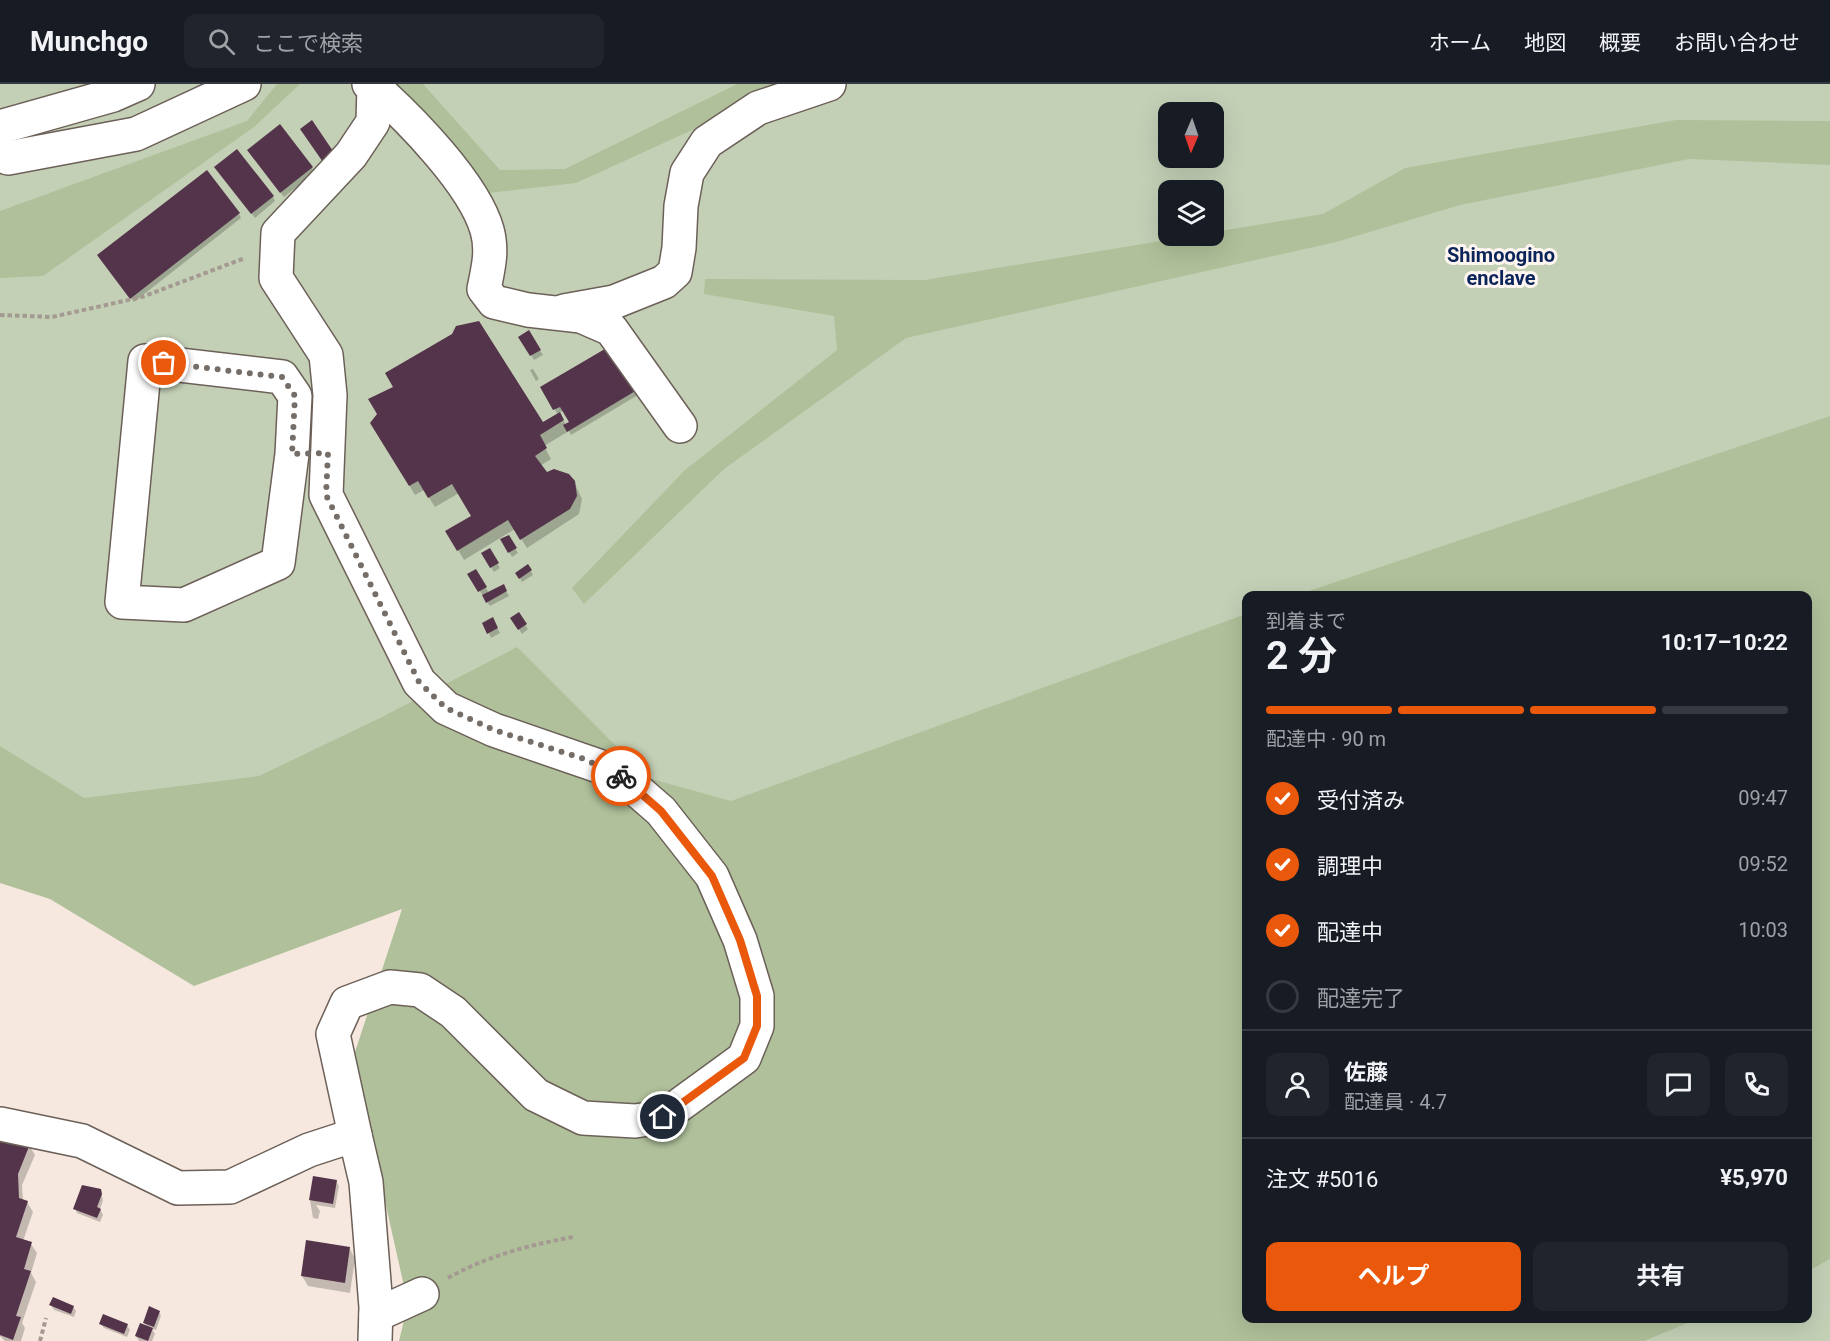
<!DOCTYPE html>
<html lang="ja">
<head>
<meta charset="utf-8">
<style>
  body { margin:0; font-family:Roboto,"Noto Sans JP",sans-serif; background:#20242c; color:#f1f3f6; height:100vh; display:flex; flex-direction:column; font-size:22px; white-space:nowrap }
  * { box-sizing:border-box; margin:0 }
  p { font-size:20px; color:#9ea1a6 }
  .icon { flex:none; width:33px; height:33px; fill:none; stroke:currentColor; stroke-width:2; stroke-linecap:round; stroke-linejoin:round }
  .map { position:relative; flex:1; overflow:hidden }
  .details { position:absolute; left:1242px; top:507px; width:570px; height:732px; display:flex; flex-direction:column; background:#171b24; border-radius:12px; box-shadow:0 6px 24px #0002 }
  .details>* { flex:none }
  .needle { width:39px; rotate:182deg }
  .buttons { position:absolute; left:1158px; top:18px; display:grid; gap:12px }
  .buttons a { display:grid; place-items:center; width:66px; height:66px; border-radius:12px; background:#171b24; box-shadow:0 6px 24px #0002; font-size:30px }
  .pin { position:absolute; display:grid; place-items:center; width:51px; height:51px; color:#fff; margin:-26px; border:3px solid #fff; border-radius:50%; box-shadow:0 2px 6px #0007 }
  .courier { position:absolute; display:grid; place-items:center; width:60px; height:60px; margin:-30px; border:4px solid #ea580c; border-radius:50%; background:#fff; color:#222; box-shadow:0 2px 8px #0007 }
  .headline em { font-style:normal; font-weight:700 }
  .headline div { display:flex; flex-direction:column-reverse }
  .headline { display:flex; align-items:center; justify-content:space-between; height:102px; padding:0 24px }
  h1 { font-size:39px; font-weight:700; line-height:45px }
  .bar { display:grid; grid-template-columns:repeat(4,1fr); gap:9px 6px; align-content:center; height:72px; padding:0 24px }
  .bar i { height:8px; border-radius:4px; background:#363941 }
  .bar .current { background:#ea580c }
  .bar p { grid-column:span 4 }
  .line { display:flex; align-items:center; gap:15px; padding:0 24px; border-top:2px solid #363941 }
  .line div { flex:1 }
  .round { display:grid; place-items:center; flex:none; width:63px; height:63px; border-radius:12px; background:#20242c }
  ol { padding:0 24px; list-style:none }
  li { display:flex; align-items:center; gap:18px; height:66px }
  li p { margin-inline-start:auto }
  li .icon { padding:6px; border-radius:50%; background:#ea580c; color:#fff; stroke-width:4 }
  li:last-child { color:#9ea1a6 }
  li i { width:33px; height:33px; border:3px solid #363941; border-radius:50% }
  .action { display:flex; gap:12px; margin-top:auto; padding:12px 24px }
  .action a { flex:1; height:69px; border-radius:12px; background:#ea580c; color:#fff; font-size:24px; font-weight:700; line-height:69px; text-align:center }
  .action a+a { background:#20242c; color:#f1f3f6 }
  header { display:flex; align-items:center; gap:36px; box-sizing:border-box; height:84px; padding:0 30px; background:#171b24; border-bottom:2px solid #363941 }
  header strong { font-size:28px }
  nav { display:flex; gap:33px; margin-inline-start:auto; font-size:21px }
  .search { width:420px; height:54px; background:#20242c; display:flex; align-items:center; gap:15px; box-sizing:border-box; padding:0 21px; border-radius:12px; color:#9ea1a6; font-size:22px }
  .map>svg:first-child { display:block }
  .green { fill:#c4d0b6; fill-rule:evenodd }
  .forest { fill:#afc09a }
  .shadow { fill:#0003; fill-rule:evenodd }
  .building { fill:#54344a }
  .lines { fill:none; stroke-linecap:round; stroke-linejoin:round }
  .minor-casing { stroke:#6c6058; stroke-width:36 }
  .path { stroke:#a49a92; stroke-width:4; stroke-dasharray:4.5 3; stroke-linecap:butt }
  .minor { stroke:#fff; stroke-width:33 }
  .done { stroke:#756d67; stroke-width:6; stroke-dasharray:0 10.8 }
  .route { stroke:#ea580c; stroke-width:8 }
  .labels { text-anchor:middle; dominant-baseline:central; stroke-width:6; stroke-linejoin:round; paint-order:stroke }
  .neighbourhood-label { font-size:20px; font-weight:bold; fill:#0b255a; stroke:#fff6f1 }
</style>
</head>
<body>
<header>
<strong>Munchgo</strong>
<div class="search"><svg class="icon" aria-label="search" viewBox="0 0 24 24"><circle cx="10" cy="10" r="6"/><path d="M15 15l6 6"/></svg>ここで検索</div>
<nav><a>ホーム</a><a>地図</a><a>概要</a><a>お問い合わせ</a></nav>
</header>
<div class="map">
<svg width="1830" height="1257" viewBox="0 0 1830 1257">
  <rect width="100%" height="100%" fill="#f6e8de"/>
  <path class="green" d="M0,0H1830V1257H463L465,717L0,748ZM1168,28H1214V74H1168ZM1168,106H1214V152H1168ZM1246,512H1808V1234H1246Z"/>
  <g class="forest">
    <polygon points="277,0 300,0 254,43 43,192 0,194 0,127 247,37"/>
    <polygon points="395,0 423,0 500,86 565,85 737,0 793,0 576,99 489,109"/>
    <polygon points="1676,36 1830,37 1830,81 1689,75 1460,121 1336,158 906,254 724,385 584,520 572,504 685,386 837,266 834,232 704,210 705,195 925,196 1191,152 1214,152 1214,148 1323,130 1405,84"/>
    <polygon points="1830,332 1830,1175 1808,1187 1808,512 1297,511"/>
    <polygon points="1246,530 1246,1234 1697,1235 1644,1257 399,1257 408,1220 353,974 402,825 194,902 50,815 0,799 0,662 84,714 259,692 380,634 517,563 648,694 731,717"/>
  </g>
  <g class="shadow">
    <polygon points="280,42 315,88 284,113 251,71"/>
    <polygon points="219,88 273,113 275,117 255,134"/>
    <polygon points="239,130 241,134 134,218 101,176"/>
    <polygon points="528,248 543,271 534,276 520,253"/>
    <path d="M610,264L638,311L571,351L569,347L544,362L551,375L540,382L546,390L574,398L582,415L579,430L527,464L515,445L464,476L447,447L473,432L459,409L435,423L424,406L415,411L372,339L542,340L558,331L542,304ZM564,326L571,338L566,341L559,329Z"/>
    <polygon points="533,285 539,295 536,297 530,286"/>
    <polygon points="508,453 518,469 512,473 502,456"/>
    <polygon points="489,466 500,484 494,488 483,470"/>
    <polygon points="528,482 533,491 522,498 517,489"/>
    <polygon points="476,487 489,509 503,502 509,512 490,522 469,491"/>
    <polygon points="518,530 528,545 522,550 512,534"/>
    <polygon points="492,535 500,549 491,554 484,539"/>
    <polygon points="29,1061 35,1071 22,1101 23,1117 27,1118 33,1128 23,1157 31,1160 37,1169 31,1189 36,1198 22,1239 25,1244 21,1257 5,1257 0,1252 0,1096"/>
    <polygon points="336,1097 339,1102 335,1124 316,1121 320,1127 318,1135 313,1134 310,1116"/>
    <polygon points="100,1106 103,1116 100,1125 103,1131 100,1138 77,1129 75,1124"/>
    <polygon points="350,1165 355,1175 350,1209 308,1202 302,1192"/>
    <polygon points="51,1221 73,1223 76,1227 74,1233 54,1226"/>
    <polygon points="159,1228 161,1232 156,1246 152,1245 155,1250 152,1257 139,1257 136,1252 147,1244 145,1239"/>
    <polygon points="101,1240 127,1241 130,1246 127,1253 104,1244"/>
  </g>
  <g class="building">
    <polygon points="312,36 337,73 325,81 300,45"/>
    <polygon points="280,40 313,83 280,109 247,66"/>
    <polygon points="237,65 274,112 251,130 214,83"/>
    <polygon points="207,86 240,129 130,215 97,171"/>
    <polygon points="479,237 543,338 560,328 564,336 540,351 547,364 535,372 547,388 554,385 569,390 575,397 577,412 570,425 520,456 508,436 457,467 445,447 471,432 452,400 428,414 418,397 409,402 370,339 377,330 368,315 393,303 385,289 452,250 456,242"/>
    <polygon points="529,246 541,266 530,272 518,253"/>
    <polygon points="610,262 637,306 567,348 563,341 569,338 560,323 553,326 540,303"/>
    <polygon points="509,451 517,464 508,469 500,455"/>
    <polygon points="490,464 499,479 490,484 481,469"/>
    <polygon points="528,480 532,486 519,495 515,489"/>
    <polygon points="476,485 487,503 478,508 467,490"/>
    <polygon points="504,500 507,507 486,519 482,511"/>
    <polygon points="519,528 527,540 518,546 510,534"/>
    <polygon points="493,533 498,544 487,550 482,539"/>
    <polygon points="0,1053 30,1060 18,1090 19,1114 28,1117 16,1153 32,1158 24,1185 31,1187 16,1232 21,1233 13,1256 0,1251"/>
    <polygon points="313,1092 337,1096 333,1120 309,1116"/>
    <polygon points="82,1101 101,1105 102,1110 97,1123 101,1125 97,1134 73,1125"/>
    <polygon points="306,1156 350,1163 345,1199 301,1192"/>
    <polygon points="53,1213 74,1222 71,1230 49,1221"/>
    <polygon points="149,1222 160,1227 154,1243 143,1239"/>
    <polygon points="103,1230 128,1240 124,1250 99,1240"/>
    <polygon points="140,1239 153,1244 148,1257 135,1252"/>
  </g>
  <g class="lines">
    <g class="minor-casing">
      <g id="minor">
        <path d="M374,0V3C410,35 474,100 487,146C493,167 488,185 484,205L494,218L528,226L581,232L611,245L680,342"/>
        <polyline points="0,43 113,11 138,0"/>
        <polyline points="0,71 8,74 136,50 244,0"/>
        <polyline points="564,227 614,218 664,198 675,188 679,164 681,122 687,89 707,58 758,24 829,0"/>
        <polygon points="145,277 282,293 295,312 292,370 278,479 184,521 122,518"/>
        <polyline points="0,1040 82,1057 178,1104 230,1103 309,1066 355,1051 366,1098 376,1223 375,1257"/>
        <polyline points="355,1051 333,950 347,919 390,903 420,906 453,928 536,1011 583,1034 635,1037 663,1033 744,974 757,942 757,912 740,856 712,792 661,727 616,688 494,646 446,624 419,598 326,411 330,311 326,271 276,194 278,149 351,71 373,38 374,3 369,0"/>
        <polyline points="376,1231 422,1210"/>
      </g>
    </g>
    <g class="path">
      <polyline points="0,231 52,233 142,213 245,174"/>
      <path d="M448,1194C487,1172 529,1161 573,1153"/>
      <polyline points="40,1257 46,1234"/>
    </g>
    <use href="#minor" class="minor"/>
  </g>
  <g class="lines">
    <polyline class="done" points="164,279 282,293 295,312 292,370 328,369 326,411 419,598 446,624 494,646 584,675 621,692"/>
    <polyline class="route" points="621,692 661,727 712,792 740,856 757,912 757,942 744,974 663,1033"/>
  </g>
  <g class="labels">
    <g class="neighbourhood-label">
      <text x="1501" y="171">Shimoogino<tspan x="1501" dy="23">enclave</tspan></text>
    </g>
  </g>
</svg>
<div class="buttons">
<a><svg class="needle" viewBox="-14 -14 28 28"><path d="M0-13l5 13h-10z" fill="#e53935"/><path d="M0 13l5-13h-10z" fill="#9ea1a6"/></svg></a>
<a><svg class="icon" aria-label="layers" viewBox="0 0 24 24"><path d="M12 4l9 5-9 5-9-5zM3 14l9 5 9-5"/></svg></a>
</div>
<div class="pin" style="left:164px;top:279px;background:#ea580c"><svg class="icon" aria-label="bag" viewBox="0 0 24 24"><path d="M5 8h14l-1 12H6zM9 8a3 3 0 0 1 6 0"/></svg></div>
<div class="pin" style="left:663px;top:1033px;background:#1f2937"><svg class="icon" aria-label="home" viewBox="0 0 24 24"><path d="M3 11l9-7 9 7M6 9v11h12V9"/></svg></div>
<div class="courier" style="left:621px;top:692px"><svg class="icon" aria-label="bike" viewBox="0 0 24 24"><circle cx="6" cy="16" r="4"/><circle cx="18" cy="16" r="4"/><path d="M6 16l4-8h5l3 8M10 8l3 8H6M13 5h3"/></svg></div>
<section class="details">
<div class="headline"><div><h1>2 分</h1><p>到着まで</p></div><em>10:17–10:22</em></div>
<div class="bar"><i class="current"></i><i class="current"></i><i class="current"></i><i></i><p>配達中 · 90 m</p></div>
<ol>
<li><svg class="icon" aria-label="check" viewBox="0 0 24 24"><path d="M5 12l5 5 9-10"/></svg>受付済み<p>09:47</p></li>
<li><svg class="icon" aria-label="check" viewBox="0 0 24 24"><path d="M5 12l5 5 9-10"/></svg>調理中<p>09:52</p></li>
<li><svg class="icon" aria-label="check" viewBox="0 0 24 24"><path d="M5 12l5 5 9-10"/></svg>配達中<p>10:03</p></li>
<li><i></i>配達完了</li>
</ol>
<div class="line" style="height:108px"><a class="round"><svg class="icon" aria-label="person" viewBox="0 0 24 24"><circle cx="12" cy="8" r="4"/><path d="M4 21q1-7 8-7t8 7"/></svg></a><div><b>佐藤</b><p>配達員 · 4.7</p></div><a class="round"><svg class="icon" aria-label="chat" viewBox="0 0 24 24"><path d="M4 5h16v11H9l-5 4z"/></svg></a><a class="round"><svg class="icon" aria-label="phone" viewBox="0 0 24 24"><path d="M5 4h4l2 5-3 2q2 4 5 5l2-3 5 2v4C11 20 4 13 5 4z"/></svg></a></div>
<div class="line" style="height:78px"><div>注文 #5016</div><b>¥5,970</b></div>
<div class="action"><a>ヘルプ</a><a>共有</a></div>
</section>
</div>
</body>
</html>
